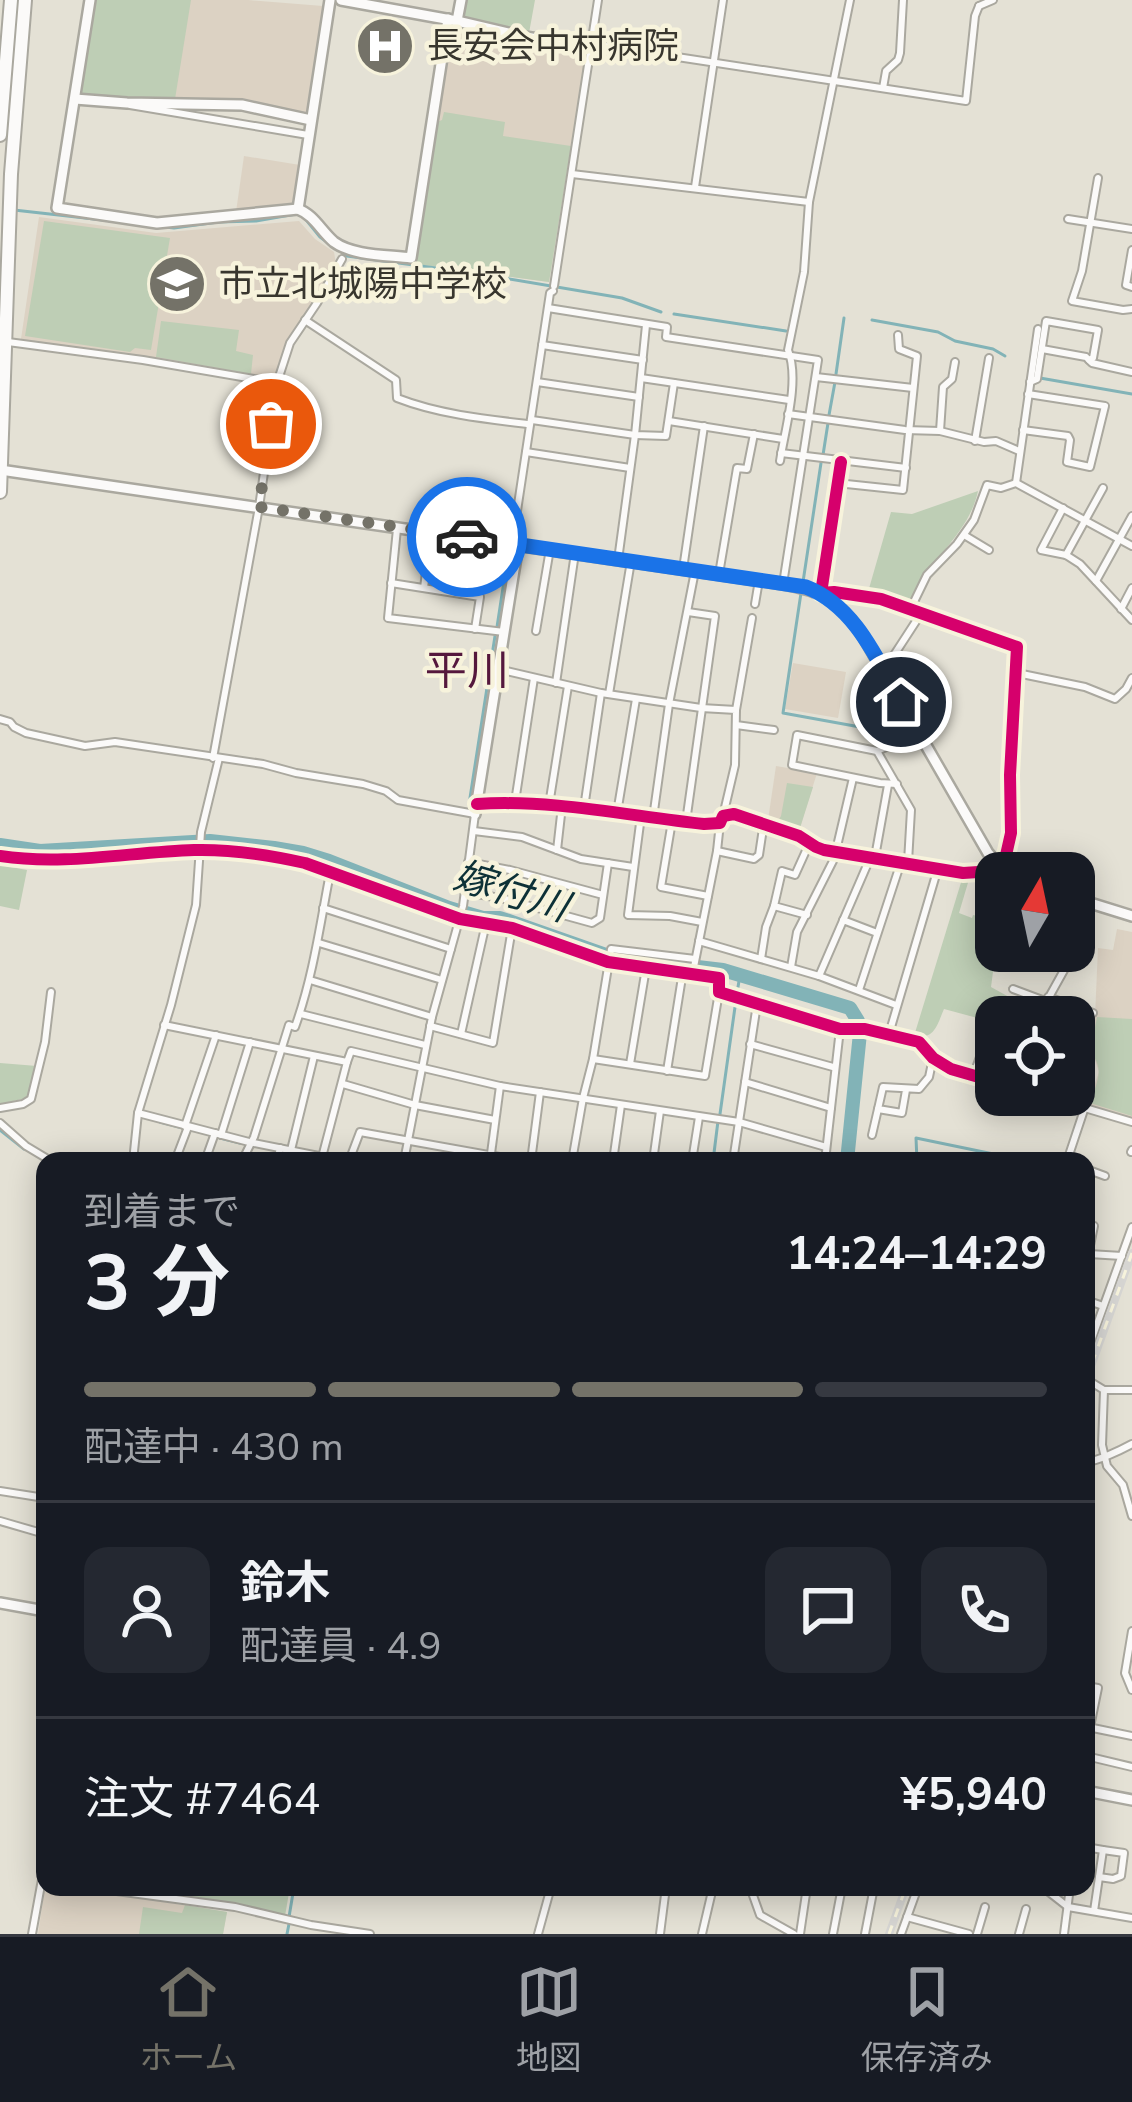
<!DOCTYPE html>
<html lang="ja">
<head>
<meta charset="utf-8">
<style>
  body { margin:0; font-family:"Nunito Sans","Noto Sans JP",sans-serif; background:#242831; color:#f1f3f6; height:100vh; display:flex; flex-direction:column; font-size:45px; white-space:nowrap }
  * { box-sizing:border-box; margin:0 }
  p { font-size:39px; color:#9ea1a6 }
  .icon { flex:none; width:66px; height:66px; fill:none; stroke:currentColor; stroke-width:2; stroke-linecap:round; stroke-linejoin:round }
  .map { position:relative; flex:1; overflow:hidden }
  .drawer { position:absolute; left:36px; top:1152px; width:1059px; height:744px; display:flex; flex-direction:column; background:#171b24; border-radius:24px; box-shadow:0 6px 30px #0003 }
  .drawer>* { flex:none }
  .needle { width:78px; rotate:9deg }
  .tools { position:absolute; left:975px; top:852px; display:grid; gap:24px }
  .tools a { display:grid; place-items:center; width:120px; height:120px; border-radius:24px; background:#171b24; box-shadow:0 6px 30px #0003; font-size:60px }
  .pin { position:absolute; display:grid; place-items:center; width:102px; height:102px; color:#fff; margin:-51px; border:6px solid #fff; border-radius:50%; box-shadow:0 3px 12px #0007 }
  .courier { position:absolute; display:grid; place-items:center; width:120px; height:120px; margin:-60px; border:9px solid #1a73e8; border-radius:50%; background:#fff; color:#222; box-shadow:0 3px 15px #0007 }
  .overview em { font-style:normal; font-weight:700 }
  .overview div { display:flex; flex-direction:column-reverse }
  .overview { display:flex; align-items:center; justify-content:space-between; height:204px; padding:0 48px }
  h1 { font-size:78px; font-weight:700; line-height:90px }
  .bar { display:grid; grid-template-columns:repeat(4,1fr); gap:18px 12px; align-content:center; height:144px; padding:0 48px }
  .bar i { height:15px; border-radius:9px; background:#363941 }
  .bar .active { background:#747268 }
  .bar p { grid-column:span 4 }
  .line { display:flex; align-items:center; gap:30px; padding:0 48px; border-top:3px solid #363941 }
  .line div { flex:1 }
  .round { display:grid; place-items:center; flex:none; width:126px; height:126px; border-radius:24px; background:#242831 }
  .tabs { display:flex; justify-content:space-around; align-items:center; height:168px; border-top:3px solid #363941; background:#171b24; font-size:33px; color:#9ea1a6 }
  .tabs a { display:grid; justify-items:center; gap:6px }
  .tabs .active { color:#747268 }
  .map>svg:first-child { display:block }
  .education { fill:#dcd2c3 }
  .green { fill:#beceb5 }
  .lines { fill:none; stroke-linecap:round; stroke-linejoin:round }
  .stream { stroke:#82b3b7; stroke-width:3 }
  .river { stroke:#82b3b7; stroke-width:14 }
  .street-casing { stroke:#aaa89f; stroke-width:10 }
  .secondary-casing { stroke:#aaa89f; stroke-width:14 }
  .highway-casing { stroke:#aaa89f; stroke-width:16 }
  .street { stroke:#fbfaf9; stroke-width:6 }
  .secondary { stroke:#fbfaf9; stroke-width:9 }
  .highway { stroke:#fbfaf9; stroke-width:12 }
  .rail-casing { stroke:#d6d5d2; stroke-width:8 }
  .rail { stroke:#f7f3dc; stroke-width:3; stroke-dasharray:9; stroke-linecap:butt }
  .cycleway-casing { stroke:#f7f3dc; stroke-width:20 }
  .cycleway { stroke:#d6006c; stroke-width:12 }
  .done { stroke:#747268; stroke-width:12; stroke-dasharray:0 21.6 }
  .route { stroke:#1a73e8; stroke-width:15 }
  .labels { text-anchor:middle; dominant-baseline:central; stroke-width:9; stroke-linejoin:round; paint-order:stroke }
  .poi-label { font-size:36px; fill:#38362e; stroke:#f7f3dc; text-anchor:start }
  .water-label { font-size:39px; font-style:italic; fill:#0d3137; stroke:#f7f3dc }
  .quarter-label { font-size:42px; fill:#55183d; stroke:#f7f3dc }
</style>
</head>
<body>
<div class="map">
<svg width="1132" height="1934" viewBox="0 0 1132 1934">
  <rect width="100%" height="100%" fill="#e4e1d5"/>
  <g class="education">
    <polygon points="92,0 248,0 323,6 306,115 268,105 231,101 162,101 77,96"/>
    <polygon points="451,25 518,42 586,53 549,282 416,264"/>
    <polygon points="244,156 300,165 293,205 236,212"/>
    <polygon points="39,217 156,233 299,221 315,239 334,252 336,264 313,305 285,347 275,378 272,380 21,339"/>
    <polygon points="793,663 846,672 838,718 785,709"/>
    <polygon points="776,766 817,773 799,831 768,820"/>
    <polygon points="1117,929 1132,932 1132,1119 1087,1105 1099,1072 1095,1060 1088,1053 1095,1017 1098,948 1113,950"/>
    <polygon points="45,1887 121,1895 227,1912 223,1934 38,1934"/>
  </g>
  <g class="green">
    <polygon points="95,0 191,0 175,99 79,95"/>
    <polygon points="465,0 535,0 529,33 467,19 463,12"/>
    <polygon points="444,112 505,122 503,136 571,146 549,282 416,264 437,122 442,120"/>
    <polygon points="44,221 170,238 151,350 135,348 130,352 25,336"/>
    <polygon points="161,321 239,330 236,351 253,355 251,374 156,357"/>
    <path d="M978,491C969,534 930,558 913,597L905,601L868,592L891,512L912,514Z"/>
    <polygon points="787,783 813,787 799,831 777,823 781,816"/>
    <polygon points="0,865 27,870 19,910 0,906"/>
    <path d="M963,876H970L959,913L972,918L973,915L996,920V949L991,987L1009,997L1002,1017H996V1023L944,1009C937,1025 935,1040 914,1036Z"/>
    <path d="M1097,1017L1132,1019V1116L1090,1103C1096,1084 1106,1069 1090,1052Z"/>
    <polygon points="0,1063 37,1066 31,1092 27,1098 0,1104"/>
    <polygon points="159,1887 290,1887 285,1916 158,1894"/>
    <polygon points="185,1905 227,1912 223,1934 139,1934 143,1907 182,1913"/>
  </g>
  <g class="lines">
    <g class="stream">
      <polyline points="14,210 174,228 218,222 256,221 296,214 303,216 320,237 331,245"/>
      <polyline points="339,250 347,256 480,274 622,298 661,312"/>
      <polyline points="674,314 786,331"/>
      <polyline points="872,320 938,332 955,341 993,349 1005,356"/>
      <polyline points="836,374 844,318"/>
      <polyline points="1040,378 1132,394"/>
      <polyline points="829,415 835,382"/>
      <polyline points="823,455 828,423"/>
      <polyline points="803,582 821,463"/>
      <polyline points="801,593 783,713 871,729 902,717"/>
      <polyline points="497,627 508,555"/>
      <polyline points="470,798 495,636"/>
      <polyline points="737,993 740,975"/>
      <polyline points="720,1114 736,1000"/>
      <polyline points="160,1122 183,1128"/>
      <polyline points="0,1130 24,1149"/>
      <polyline points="220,1138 240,1143"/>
      <polyline points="288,1153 316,1159"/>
      <polyline points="713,1161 718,1121"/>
      <polyline points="917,1161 916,1138 1003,1156"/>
      <polyline points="289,1917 294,1887"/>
      <polyline points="287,1934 289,1924"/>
    </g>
    <polyline class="river" points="0,845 40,851 210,841 274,848 303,853 329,861 449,908 483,918 500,918 612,957 723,970 850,1008 858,1021 860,1033 847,1161"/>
    <g class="street-casing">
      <g id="street">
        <polyline points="979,6 993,0"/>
        <polyline points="592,44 966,101 975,16 979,6"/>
        <polyline points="883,88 886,71 898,60 900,53 903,0"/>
        <polyline points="130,105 308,135"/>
        <polyline points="572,174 809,202"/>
        <polyline points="1098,178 1082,271 1072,301 1123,310 1132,309"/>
        <polyline points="695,187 723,0"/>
        <polyline points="1068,219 1132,229"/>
        <polyline points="1132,250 1126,285 1132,287"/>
        <polyline points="554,286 598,0"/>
        <polyline points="548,308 667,327 666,337 818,360 783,584"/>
        <path d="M305,320L396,380L397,398C438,414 484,419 528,424"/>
        <polyline points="8,342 143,360 277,383"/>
        <polyline points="542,345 643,360"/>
        <polyline points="1042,349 1086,357 1092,363 1132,372"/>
        <polyline points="816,377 913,388"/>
        <polyline points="641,378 789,400"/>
        <polyline points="537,382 639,397"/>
        <polyline points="1030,382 1037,379 1046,321 1098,330 1093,358 1089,360"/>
        <polyline points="788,414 905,430 940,431 984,442 996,441 1019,451"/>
        <polyline points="532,420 635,435 666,436 674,383"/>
        <polyline points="669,421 783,439"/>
        <polyline points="1023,430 1068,436 1070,440 1067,462 1090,467 1105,406 1028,394"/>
        <polyline points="940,431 943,387 952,379 955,362"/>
        <polyline points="975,441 989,358"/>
        <polyline points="526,452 630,468"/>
        <polyline points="781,453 906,468"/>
        <path d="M780,461C785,429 800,380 788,350L804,272L809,202L850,0"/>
        <polyline points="837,483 903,490 917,356 899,349 898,335"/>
        <polyline points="1016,483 1038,329"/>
        <polyline points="1063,508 1041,550 1066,555 1080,564 1132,620"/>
        <polyline points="397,529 388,618 504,632"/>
        <polyline points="964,535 989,550"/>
        <polyline points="512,544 550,293 553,291"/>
        <polyline points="1066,555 1103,488"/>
        <polyline points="618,560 635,435 646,325"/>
        <polyline points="683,569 704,426"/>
        <polyline points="719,574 737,468 747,469 754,434"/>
        <polyline points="1096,581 1132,516"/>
        <polyline points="391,583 480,597 475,629"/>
        <polyline points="424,588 431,532"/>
        <polyline points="461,594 470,538"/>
        <polyline points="755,604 759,580"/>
        <polyline points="911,608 927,575 957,544 974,520 987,485 1001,488 1016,483 1132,546"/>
        <polyline points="1121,609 1132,588"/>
        <polyline points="536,631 550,549"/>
        <polyline points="498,669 601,693 701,708 736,710 735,765 723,816"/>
        <polyline points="885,669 922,612"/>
        <polyline points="1017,673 1085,687 1115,699 1126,689 1132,678"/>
        <polyline points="556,683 575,553"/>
        <polyline points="609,694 631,561"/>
        <polyline points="736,710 752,618"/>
        <polyline points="0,719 10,722 14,727 26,733 85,746 115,742 263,764 296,773 363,784 386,791 398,800 475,814 463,906 432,1017 404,1161"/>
        <polyline points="736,725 774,730"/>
        <polyline points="877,751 797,735 792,765 880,783 897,784"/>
        <polyline points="213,758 259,507 277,383 290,343 317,303 342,259"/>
        <polyline points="515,802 534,678"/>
        <path d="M477,804C553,799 629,816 704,824L720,823L723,816L734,814L799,836L816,847L824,850L963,873L994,871L1004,864L1011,833L1010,775L1017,647L881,599L834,592L821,593L841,462"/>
        <polyline points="549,805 568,686"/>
        <polyline points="584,808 601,693"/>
        <polyline points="617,813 636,699"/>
        <polyline points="641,816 628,915 670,916 702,922"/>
        <polyline points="653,818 669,704 695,571"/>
        <polyline points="672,821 661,887 708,896"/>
        <polyline points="686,822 715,616 688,612"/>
        <polyline points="474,831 522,837 581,859 633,867"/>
        <polyline points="557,850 562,806"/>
        <polyline points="717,851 754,859 759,855 764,822"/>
        <path d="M0,856C64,866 130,852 194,850C231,849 269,855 305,863L460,919L512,928L608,962L719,978V992L840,1029H865L919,1042L933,1058L951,1069L996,1082"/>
        <polyline points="875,857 888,785"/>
        <polyline points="468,862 510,870 603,895"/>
        <polyline points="908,862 911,810 877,751 917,734"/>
        <polyline points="466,892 505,899 592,923 600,918 608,863"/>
        <polyline points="323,908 451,949"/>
        <polyline points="807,915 774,906 782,871 795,875 809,844"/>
        <polyline points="843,920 877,933"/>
        <polyline points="699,941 819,976 896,1005"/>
        <polyline points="319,943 442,980"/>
        <polyline points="761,959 766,927 774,906"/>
        <polyline points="791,967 797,932 834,859 853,778"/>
        <polyline points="693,972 717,851 720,823"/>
        <polyline points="819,976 871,856"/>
        <polyline points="310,980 432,1017"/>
        <polyline points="1013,989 1045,1001"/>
        <polyline points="859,990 901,862"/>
        <polyline points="1048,997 1093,1013"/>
        <polyline points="301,1014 425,1045"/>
        <polyline points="1038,1017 1078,945 1090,904"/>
        <polyline points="164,1025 347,1062 321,1161"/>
        <polyline points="430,1026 493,1043 512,928"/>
        <polyline points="461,1034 486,923"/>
        <polyline points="889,1034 938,868"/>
        <polyline points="750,1044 833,1067"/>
        <polyline points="593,1059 705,1076 719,992"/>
        <polyline points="347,1062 351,1051 500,1086 739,1122 826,1147"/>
        <polyline points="630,1064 646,968"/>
        <polyline points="667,1071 683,971"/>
        <polyline points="974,1074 986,1040"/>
        <polyline points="745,1082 831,1108"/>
        <polyline points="343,1084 415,1105 495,1120"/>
        <polyline points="906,1090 902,1113 878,1109 883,1087 919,1089 929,1077 933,1058"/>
        <polyline points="1074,1094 1078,1063"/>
        <polyline points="1041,1095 1132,1122"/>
        <polyline points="0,1108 23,1104 31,1099 45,1042 51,992"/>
        <polyline points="138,1113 249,1142 344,1161"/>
        <polyline points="0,1123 26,1146 51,1161"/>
        <polyline points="185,1126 216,1035"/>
        <polyline points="221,1135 250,1042"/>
        <polyline points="872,1135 878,1109"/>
        <polyline points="291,1150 314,1056"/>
        <polyline points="1131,1152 1132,1150"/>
        <polyline points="1041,1157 1060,1161"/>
        <polyline points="133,1161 138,1113 171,1005 196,905 201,832 219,758"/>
        <polyline points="175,1161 188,1127"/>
        <polyline points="205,1161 215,1133"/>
        <path d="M242,1161L254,1137L289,1025L295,1027C313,977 320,925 330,873"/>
        <polyline points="277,1161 280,1148"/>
        <polyline points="349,1161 360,1132 522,1161"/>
        <polyline points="490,1161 500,1086"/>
        <polyline points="531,1161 540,1092"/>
        <polyline points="572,1161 583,1098 593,1059 611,949 695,959"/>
        <polyline points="613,1161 621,1105"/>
        <polyline points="653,1161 660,1111"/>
        <polyline points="692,1161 699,1117"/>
        <polyline points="733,1161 757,1004"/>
        <polyline points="825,1161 840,1029"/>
        <polyline points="1067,1161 1085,1107"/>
        <polyline points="1086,1169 1105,1176"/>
        <polyline points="1086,1225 1094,1226 1086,1265"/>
        <polyline points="1089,1254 1122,1256"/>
        <polyline points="1086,1300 1103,1306"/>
        <polyline points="1086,1355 1132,1227"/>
        <polyline points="1086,1379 1104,1390 1132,1390"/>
        <polyline points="1104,1390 1102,1445 1107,1466 1123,1485 1132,1516"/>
        <path d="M1086,1462C1098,1461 1121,1450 1132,1444"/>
        <polyline points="0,1491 45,1498"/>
        <polyline points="0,1521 45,1534"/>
        <polyline points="1132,1631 1125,1673 1132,1690"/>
        <polyline points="1086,1686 1098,1688 1090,1727"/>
        <polyline points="1088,1727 1132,1736"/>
        <polyline points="1086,1756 1132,1767"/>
        <polyline points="1086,1847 1103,1850 1094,1911"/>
        <polyline points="1099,1877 1113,1879 1121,1876 1124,1853 1103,1850"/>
        <polyline points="87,1887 235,1907 311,1925 370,1934"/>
        <polyline points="750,1887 760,1915 794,1934"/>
        <polyline points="1033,1887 1045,1889 1068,1907 1132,1918"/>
        <polyline points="907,1917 969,1934"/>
        <polyline points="32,1934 45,1863"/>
        <polyline points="538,1934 551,1887"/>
        <polyline points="660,1934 666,1887"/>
        <polyline points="702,1934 713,1887"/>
        <polyline points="800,1934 807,1887"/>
        <polyline points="833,1934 842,1887"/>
        <polyline points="865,1934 874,1887"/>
        <polyline points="901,1934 918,1887"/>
        <polyline points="977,1934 985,1907"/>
        <polyline points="1019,1934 1026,1909"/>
        <polyline points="1064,1934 1070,1887"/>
      </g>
    </g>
    <g class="secondary-casing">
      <g id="secondary">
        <path d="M90,0L57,208L157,223L298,209C314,215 321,231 334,242C353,256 388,255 411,258L448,19"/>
        <polyline points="341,0 457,21 525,37 591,47"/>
        <polyline points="457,21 461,0"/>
        <polyline points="75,99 127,103 242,105 311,120"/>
        <polyline points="298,209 330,0"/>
        <path d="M0,470L783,584C823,590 840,602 863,636L988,853L1006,873"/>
        <polyline points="475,814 518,545"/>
        <polyline points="1074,898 1132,916"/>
        <polyline points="0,1603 45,1611"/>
        <polyline points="1086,1791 1132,1800"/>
      </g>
    </g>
    <g class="highway-casing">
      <g id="highway">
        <polyline points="0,135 11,0"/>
        <polyline points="0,492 11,174 25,0"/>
      </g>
    </g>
    <use href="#street" class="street"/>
    <use href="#secondary" class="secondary"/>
    <use href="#highway" class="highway"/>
    <g class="rail-casing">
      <g id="rail">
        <polyline points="1086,1380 1132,1253"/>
        <polyline points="889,1934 906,1887"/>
      </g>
    </g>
    <use href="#rail" class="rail"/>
    <g class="cycleway-casing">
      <g id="cycleway">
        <path d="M477,804C553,799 629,816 704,824L720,823L723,816L734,814L799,836L816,847L824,850L963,873L994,871L1004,864L1011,833L1010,775L1017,647L881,599L834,592L821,593L841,462"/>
        <path d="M0,856C64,866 130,852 194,850C231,849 269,855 305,863L460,919L512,928L608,962L719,978V992L840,1029H865L919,1042L933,1058L951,1069L996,1082"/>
      </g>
    </g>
    <use href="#cycleway" class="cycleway"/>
  </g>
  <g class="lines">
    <polyline class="done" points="271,424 259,507 467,537"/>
    <path class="route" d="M467,537L806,587C855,606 877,659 901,702"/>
  </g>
  <defs>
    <g id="hospital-disc" transform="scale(3)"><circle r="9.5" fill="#747268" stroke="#f7f3dc"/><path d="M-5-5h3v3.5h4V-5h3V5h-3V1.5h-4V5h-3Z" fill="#fff"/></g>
    <g id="school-disc" transform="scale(3)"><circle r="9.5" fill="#747268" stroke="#f7f3dc"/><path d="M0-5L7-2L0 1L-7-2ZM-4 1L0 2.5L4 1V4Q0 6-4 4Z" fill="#fff"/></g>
  </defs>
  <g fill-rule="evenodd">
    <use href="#hospital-disc" x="385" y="46"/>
    <use href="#school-disc" x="177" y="284"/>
  </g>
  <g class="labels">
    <g class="poi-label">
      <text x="427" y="46">長安会中村病院</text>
      <text x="219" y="284">市立北城陽中学校</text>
    </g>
    <g class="water-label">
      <text transform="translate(511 892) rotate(17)">嫁付川</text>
    </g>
    <g class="quarter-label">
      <text x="467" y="671">平川</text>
    </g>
  </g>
</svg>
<div class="tools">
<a><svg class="needle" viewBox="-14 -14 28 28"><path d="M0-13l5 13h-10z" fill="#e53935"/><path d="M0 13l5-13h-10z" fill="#9ea1a6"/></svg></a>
<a><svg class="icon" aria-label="locate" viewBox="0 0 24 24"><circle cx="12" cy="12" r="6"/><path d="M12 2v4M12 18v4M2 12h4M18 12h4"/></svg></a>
</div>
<div class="pin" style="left:271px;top:424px;background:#ea580c"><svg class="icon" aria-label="bag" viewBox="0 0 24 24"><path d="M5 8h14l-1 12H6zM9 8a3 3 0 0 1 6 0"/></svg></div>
<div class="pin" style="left:901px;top:702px;background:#1f2937"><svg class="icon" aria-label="home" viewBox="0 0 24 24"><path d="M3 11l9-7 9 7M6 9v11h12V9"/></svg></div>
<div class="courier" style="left:467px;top:537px"><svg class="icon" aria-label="car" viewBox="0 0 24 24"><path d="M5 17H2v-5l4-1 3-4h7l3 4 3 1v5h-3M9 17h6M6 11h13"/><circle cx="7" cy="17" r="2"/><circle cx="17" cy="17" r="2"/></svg></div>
<section class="drawer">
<div class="overview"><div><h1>3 分</h1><p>到着まで</p></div><em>14:24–14:29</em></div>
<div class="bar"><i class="active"></i><i class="active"></i><i class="active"></i><i></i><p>配達中 · 430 m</p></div>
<div class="line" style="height:216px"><a class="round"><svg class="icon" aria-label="person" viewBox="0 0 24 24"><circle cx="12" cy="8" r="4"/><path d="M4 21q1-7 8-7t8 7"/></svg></a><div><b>鈴木</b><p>配達員 · 4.9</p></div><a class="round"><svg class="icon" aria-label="chat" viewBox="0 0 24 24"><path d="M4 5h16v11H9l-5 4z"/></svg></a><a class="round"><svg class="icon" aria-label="phone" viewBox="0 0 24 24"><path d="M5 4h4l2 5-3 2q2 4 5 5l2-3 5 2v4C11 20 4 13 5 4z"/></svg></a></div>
<div class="line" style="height:156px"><div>注文 #7464</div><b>¥5,940</b></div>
</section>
</div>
<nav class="tabs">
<a class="active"><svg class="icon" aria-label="home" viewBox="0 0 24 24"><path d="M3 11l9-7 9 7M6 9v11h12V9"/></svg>ホーム</a>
<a><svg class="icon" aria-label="map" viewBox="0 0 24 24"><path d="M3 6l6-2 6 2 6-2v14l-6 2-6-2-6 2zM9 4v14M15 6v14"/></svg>地図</a>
<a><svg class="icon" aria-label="saved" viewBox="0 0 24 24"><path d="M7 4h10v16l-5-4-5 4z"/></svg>保存済み</a>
</nav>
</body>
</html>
